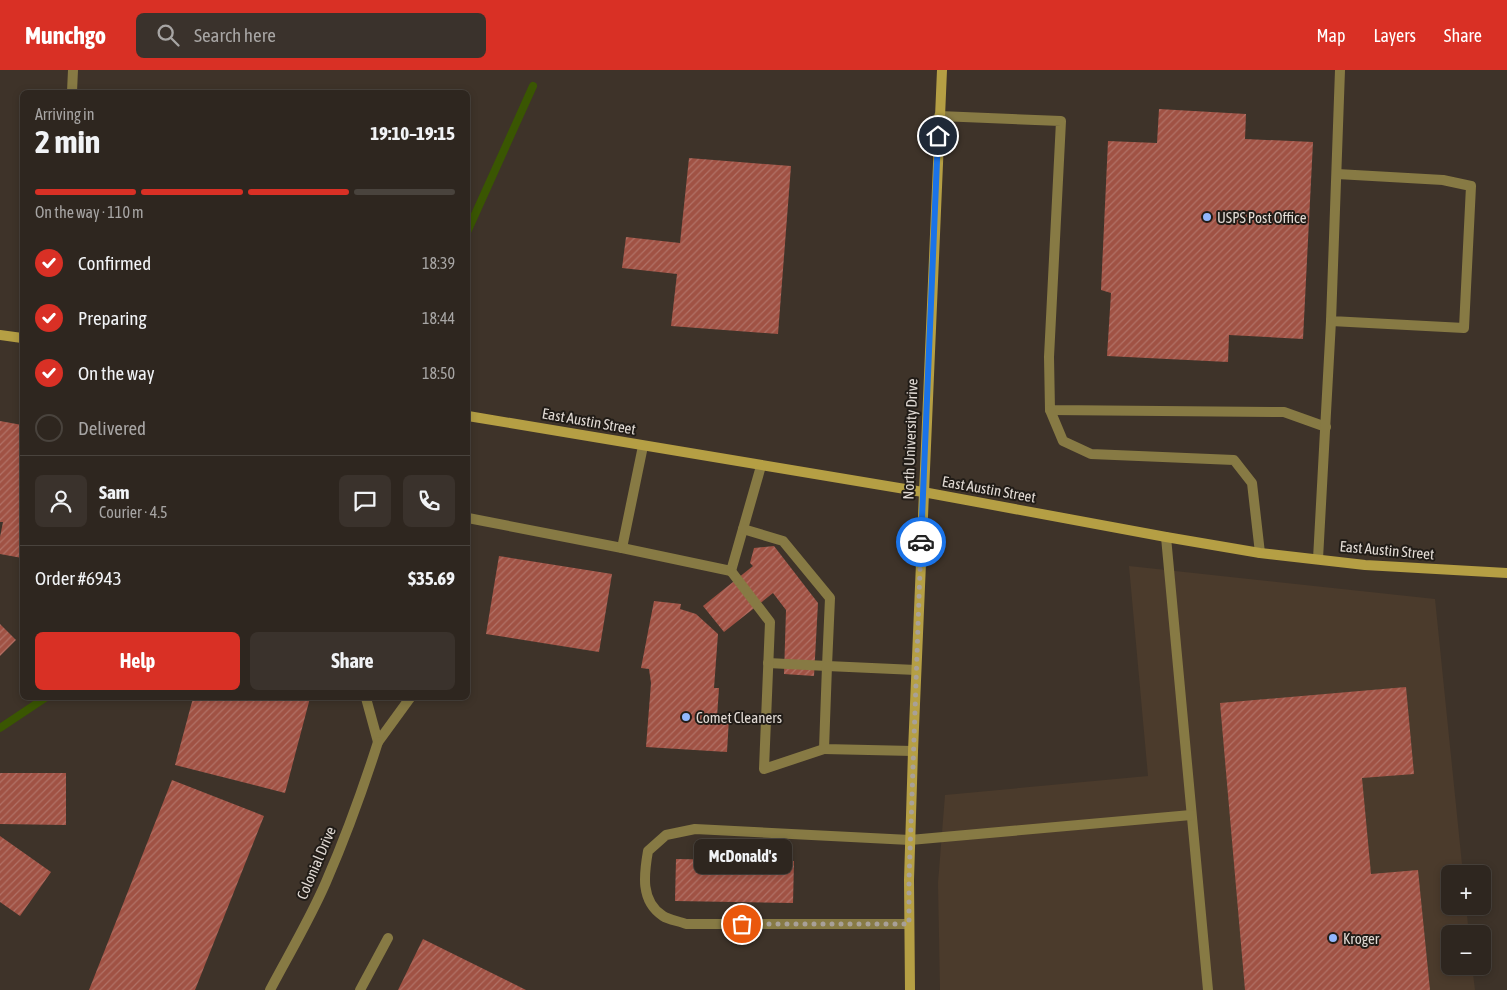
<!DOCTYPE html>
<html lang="en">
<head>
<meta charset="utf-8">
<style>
  body { margin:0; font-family:"Asap Condensed",sans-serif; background:#3a322c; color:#f1f3f6; height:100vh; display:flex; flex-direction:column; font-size:19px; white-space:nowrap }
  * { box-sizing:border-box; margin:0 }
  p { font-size:16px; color:#a7a5a4 }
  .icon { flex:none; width:28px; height:28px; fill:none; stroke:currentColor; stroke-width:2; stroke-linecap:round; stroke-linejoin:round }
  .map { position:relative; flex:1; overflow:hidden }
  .details { position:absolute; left:20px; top:20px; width:450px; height:610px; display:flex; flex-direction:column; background:#2e261f; border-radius:8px; box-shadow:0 2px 8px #0003,0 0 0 1px #49433d }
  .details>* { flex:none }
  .tools { position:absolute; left:1441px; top:795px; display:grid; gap:10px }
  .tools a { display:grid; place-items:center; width:50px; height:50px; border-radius:8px; background:#2e261f; box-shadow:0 2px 8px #0003,0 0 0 1px #49433d; font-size:25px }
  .pin { position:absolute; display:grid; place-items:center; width:42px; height:42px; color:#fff; margin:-21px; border:2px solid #fff; border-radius:50%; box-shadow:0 1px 5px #0007 }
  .courier { position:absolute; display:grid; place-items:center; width:50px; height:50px; margin:-25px; border:4px solid #1a73e8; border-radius:50%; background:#fff; color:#222; box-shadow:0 1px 6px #0007 }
  .bubble { position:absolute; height:35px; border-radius:8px; background:#2e261f; box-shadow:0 2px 8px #0003,0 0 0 1px #49433d; font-size:16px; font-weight:700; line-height:35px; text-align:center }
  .headline em { font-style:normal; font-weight:700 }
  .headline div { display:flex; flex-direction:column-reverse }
  .headline { display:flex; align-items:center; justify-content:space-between; height:85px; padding:0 15px }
  h1 { font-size:32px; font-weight:700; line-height:38px }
  .bar { display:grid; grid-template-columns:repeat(4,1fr); gap:8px 5px; align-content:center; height:60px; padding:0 15px }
  .bar i { height:6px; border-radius:4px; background:#49433d }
  .bar .selected { background:#d93025 }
  .bar p { grid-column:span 4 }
  .line { display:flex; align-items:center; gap:12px; padding:0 15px; border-top:1px solid #49433d }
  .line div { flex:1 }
  .round { display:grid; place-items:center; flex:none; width:52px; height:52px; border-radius:8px; background:#3a322c }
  ol { padding:0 15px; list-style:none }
  li { display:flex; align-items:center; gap:15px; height:55px }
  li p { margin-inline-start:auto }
  li .icon { padding:5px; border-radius:50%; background:#d93025; color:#fff; stroke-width:4 }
  li:last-child { color:#a7a5a4 }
  li i { width:28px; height:28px; border:2px solid #49433d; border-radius:50% }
  .primary-button { display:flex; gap:10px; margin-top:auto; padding:10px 15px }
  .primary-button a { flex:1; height:58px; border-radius:8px; background:#d93025; color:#fff; font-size:20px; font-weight:700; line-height:58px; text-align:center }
  .primary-button a+a { background:#3a322c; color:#f1f3f6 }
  header { display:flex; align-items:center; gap:30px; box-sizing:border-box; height:70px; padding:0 25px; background:#d93025; color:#fff }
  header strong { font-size:24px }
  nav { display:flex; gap:28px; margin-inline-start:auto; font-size:18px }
  .search { width:350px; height:45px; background:#3a322c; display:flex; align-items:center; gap:12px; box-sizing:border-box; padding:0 18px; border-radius:8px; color:#a7a5a4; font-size:19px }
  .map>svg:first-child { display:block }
  .built { fill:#4b3b2c }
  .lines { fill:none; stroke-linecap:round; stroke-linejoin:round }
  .stream { stroke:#3a5602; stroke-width:8 }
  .building { fill:url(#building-hatch) }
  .service { stroke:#877a44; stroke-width:10 }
  .minor { stroke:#877a44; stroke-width:10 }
  .secondary { stroke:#b59f44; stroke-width:10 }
  .done { stroke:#a8a098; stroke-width:5; stroke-dasharray:0 9 }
  .route { stroke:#1a73e8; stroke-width:6 }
  .poi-dot { fill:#92b7fd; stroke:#211c17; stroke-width:2 }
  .labels { text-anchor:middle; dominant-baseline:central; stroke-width:4; stroke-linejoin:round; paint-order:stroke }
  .poi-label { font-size:15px; fill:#e1dad4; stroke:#211c17; text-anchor:start }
  .street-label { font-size:15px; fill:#e1dad4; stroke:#211c17 }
</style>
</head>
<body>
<header>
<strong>Munchgo</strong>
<div class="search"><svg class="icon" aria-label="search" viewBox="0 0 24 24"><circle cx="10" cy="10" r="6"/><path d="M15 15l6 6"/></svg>Search here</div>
<nav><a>Map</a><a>Layers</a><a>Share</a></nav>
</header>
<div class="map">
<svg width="1507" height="920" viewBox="0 0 1507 920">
  <defs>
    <pattern id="building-hatch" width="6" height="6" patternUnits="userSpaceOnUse" patternTransform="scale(1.25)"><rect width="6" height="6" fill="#a05244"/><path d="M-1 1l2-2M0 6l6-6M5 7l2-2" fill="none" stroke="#b17267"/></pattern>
  </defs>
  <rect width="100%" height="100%" fill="#3e3329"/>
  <polygon class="built" points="1129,496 1435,529 1463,804 1450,804 1450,836 1466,836 1469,864 1450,864 1450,896 1472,896 1475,920 940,920 938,813 945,725 1148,706"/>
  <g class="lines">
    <g class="stream">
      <polyline points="468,160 533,16"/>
      <polyline points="0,658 45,628"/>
    </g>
  </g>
  <g class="building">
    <polygon points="1159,39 1246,44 1245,69 1313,72 1303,269 1229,265 1228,292 1107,286 1111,223 1101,220 1108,71 1157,73"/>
    <polygon points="689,88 791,96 778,264 671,256 677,204 622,198 626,167 680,173"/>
    <polygon points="0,351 22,355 22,488 0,484 0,467 3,452 0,452"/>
    <polygon points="774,476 818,533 814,606 784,604 786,540 773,523 724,562 703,536 753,496 750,493 754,478"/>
    <polygon points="499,486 612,504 599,582 486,564"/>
    <polygon points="654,531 681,534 680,539 696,544 718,564 714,618 719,618 717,647 729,648 727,682 646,677 651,613 649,599 641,598"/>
    <polygon points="0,554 16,570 0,586"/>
    <polygon points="1406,617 1414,704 1362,708 1371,804 1418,800 1430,920 1245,920 1220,633"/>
    <polygon points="193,628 209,629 209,628 310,628 285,723 175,695"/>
    <polygon points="0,703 66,703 66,755 0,754"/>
    <polygon points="172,710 264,746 195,920 89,920"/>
    <polygon points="0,766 51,802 20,846 0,832"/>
    <polygon points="676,789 794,791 793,833 675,831"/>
    <polygon points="423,869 526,920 398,920"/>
  </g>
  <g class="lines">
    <g class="service">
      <polyline points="939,46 1061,51 1049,287 1050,340 1284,342 1326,357"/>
      <polyline points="1337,104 1443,110 1471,116 1464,258 1331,251 1340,0"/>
      <polyline points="1050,340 1063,371 1091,384 1234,390 1252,413 1260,483"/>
      <polyline points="468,448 622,478 731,501 761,396"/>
      <polyline points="743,459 783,471 830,528 827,596 768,593"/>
      <polyline points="1166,467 1208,920"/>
      <polyline points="622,478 643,376"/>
      <polyline points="1318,489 1331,251"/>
      <polyline points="731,501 770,552 764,699 824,679"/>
      <polyline points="913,681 824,679 827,596 916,600"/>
      <path d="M909,854H686C679,851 669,850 663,846C640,831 644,804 648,781L666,765L695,759L910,770L1191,745"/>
      <polyline points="360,920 388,868"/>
    </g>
    <g class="minor">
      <polyline points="72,22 73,0"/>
      <polyline points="366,628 378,672 410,628"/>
      <path d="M270,920C289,884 310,849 326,812C346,766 363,719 378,672"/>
    </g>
    <g class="secondary">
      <polyline points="0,265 22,268"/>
      <polyline points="468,346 923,422 1166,467 1260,483 1365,495 1507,503"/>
      <polyline points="910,920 909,810 913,681 942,0"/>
    </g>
  </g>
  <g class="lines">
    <polyline class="done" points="742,854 909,854 909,810 921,472"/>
    <polyline class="route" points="921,472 938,66"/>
  </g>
  <g class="poi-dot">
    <circle cx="1207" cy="147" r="5"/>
    <circle cx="686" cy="647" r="5"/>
    <circle cx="1333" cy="868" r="5"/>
  </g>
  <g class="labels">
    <g class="poi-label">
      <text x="1217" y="147">USPS Post Office</text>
      <text x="696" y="647">Comet Cleaners</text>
      <text x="1343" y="868">Kroger</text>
    </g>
    <g class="street-label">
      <text transform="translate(589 351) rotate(10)">East Austin Street</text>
      <text transform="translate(910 369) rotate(-88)">North University Drive</text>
      <text transform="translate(989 419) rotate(10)">East Austin Street</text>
      <text transform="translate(1387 480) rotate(5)">East Austin Street</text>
      <text transform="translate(316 793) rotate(-67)">Colonial Drive</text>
    </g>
  </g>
</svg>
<div class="tools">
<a>+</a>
<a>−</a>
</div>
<div class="pin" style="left:742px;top:854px;background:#ea580c"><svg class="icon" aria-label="bag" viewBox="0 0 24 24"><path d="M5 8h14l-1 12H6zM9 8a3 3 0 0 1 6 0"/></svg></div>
<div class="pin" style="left:938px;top:66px;background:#1f2937"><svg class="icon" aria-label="home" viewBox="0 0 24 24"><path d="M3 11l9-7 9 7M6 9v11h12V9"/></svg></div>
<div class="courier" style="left:921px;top:472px"><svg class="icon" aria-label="car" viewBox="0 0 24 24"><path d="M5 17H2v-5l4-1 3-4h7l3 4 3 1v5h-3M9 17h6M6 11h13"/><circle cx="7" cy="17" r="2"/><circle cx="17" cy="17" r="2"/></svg></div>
<div class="bubble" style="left:694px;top:769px;width:98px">McDonald's</div>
<section class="details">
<div class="headline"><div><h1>2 min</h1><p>Arriving in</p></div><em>19:10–19:15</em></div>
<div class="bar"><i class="selected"></i><i class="selected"></i><i class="selected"></i><i></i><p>On the way · 110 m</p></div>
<ol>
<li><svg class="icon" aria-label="check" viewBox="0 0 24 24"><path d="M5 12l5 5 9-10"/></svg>Confirmed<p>18:39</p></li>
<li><svg class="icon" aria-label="check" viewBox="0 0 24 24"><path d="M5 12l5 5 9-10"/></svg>Preparing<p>18:44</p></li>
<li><svg class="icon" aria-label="check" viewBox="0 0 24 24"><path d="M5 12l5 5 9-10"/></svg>On the way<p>18:50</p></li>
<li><i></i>Delivered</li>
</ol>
<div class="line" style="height:90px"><a class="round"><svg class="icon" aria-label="person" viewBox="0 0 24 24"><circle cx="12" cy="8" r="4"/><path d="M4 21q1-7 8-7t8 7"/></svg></a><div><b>Sam</b><p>Courier · 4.5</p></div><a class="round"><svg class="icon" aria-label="chat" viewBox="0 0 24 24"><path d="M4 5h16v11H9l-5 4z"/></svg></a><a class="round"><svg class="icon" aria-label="phone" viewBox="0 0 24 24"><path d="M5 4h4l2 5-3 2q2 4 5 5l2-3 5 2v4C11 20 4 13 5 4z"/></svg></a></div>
<div class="line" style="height:65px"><div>Order #6943</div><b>$35.69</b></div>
<div class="primary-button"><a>Help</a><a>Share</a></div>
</section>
</div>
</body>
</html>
